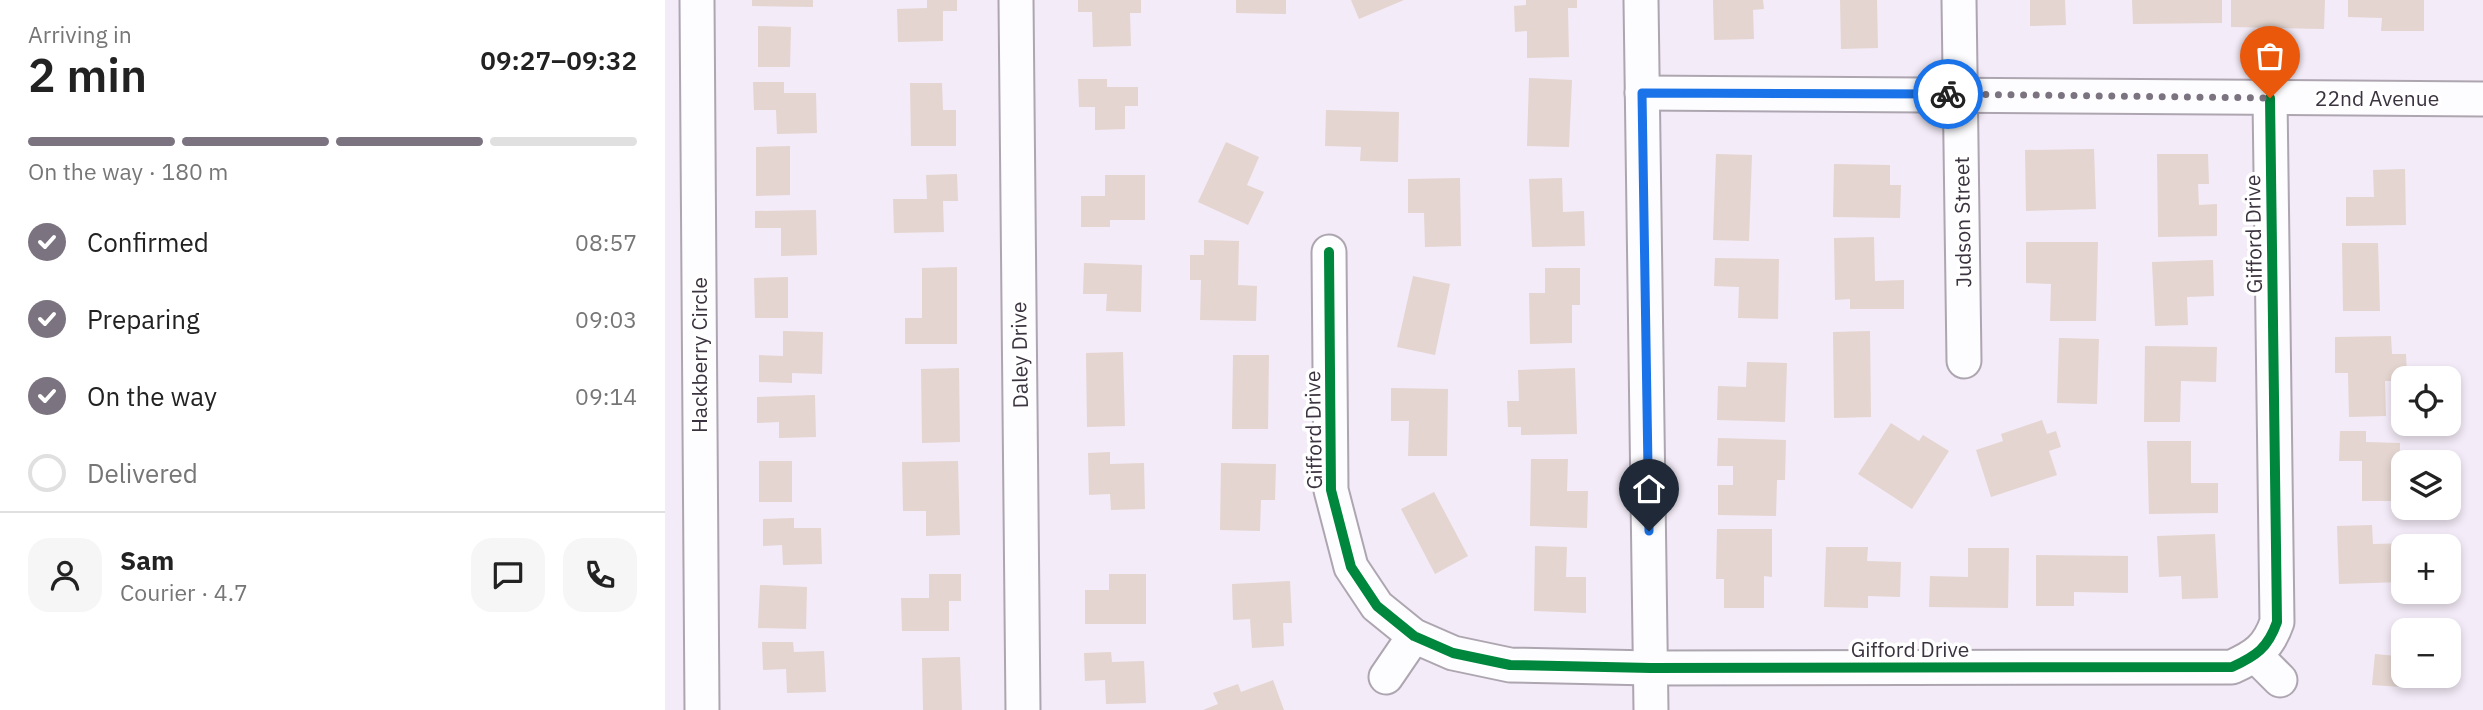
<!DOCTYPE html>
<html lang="en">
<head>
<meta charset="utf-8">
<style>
  body { margin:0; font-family:"IBM Plex Sans",sans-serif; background:#f6f6f6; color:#222; height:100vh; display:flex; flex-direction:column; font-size:26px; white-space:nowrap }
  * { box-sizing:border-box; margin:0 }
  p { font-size:23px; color:#767676 }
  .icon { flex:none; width:38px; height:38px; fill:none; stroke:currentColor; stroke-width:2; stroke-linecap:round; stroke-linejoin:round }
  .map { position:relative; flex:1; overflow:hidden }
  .drawer { display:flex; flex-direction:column; background:#fff; width:665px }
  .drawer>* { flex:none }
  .controls { position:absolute; left:1726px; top:366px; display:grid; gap:14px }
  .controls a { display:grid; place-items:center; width:70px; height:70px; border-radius:14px; background:#fff; box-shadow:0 4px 10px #0003; font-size:35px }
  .pin { position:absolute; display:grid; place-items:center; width:60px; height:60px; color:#fff; margin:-72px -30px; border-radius:50% 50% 50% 0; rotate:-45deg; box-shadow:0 0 7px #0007 }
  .pin .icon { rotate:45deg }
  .courier { position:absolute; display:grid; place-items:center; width:70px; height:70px; margin:-35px; border:5px solid #1a73e8; border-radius:50%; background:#fff; color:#222; box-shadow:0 2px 9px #0007 }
  .summary em { font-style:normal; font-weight:600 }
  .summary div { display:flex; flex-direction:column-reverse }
  .summary { display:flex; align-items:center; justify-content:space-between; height:119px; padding:0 28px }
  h1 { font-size:46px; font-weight:600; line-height:52px }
  .bar { display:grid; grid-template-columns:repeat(4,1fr); gap:10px 7px; align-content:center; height:84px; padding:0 28px }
  .bar i { height:9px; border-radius:5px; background:#e0e0e0 }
  .bar .active { background:#7b737f }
  .bar p { grid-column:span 4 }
  .line { display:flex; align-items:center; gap:18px; padding:0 28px; border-top:2px solid #e0e0e0 }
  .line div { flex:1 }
  .round { display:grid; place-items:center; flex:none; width:74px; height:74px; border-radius:21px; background:#f6f6f6 }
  ol { padding:0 28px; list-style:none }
  li { display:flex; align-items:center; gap:21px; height:77px }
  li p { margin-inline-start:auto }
  li .icon { padding:7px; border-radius:50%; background:#7b737f; color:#fff; stroke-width:4 }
  li:last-child { color:#767676 }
  li i { width:38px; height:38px; border:4px solid #e0e0e0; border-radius:50% }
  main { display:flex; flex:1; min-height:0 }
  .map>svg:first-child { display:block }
  .building { fill:#e4d5d0 }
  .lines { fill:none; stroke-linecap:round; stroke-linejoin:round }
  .street-casing { stroke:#ada6b1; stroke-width:37 }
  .street { stroke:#fdfcfe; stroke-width:33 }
  .cycleway-casing { stroke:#fff; stroke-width:15 }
  .cycleway { stroke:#00873e; stroke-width:10 }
  .done { stroke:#7b737f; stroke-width:7; stroke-dasharray:0 12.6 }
  .route { stroke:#1a73e8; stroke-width:9 }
  .labels { text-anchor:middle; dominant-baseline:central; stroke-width:7; stroke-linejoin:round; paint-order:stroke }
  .street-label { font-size:21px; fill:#3b333f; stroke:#fff }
</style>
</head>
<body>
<main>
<section class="drawer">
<div class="summary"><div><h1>2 min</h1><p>Arriving in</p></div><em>09:27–09:32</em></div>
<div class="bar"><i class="active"></i><i class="active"></i><i class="active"></i><i></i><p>On the way · 180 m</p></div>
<ol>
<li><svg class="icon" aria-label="check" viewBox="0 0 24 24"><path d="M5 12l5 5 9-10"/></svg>Confirmed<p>08:57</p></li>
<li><svg class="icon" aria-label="check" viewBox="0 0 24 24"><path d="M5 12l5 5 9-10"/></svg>Preparing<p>09:03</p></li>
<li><svg class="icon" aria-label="check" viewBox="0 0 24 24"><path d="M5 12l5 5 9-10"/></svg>On the way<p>09:14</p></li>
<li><i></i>Delivered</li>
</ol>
<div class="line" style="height:126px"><a class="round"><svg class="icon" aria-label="person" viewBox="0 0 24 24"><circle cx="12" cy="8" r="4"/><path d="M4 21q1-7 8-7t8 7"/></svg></a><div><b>Sam</b><p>Courier · 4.7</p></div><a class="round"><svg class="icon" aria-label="chat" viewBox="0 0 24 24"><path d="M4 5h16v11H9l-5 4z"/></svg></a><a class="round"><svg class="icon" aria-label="phone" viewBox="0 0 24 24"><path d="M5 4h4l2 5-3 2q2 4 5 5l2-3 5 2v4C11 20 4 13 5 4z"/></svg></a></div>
</section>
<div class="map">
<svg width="1818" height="710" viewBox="0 0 1818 710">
  <rect width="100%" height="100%" fill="#f3ebf7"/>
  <g class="building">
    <polygon points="87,0 148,0 148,7 87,6"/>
    <polygon points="262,0 292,0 292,11 278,11 278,41 233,42 232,9 262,8"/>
    <polygon points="413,0 476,0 476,13 465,13 466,46 428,47 427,12 413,12"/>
    <polygon points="571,0 621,0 621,14 571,13"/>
    <polygon points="686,0 739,0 694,19"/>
    <polygon points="861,0 912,0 912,8 903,8 904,57 862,58 862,31 850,32 849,6 861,5"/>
    <polygon points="1048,0 1098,0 1099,9 1088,10 1089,39 1049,40"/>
    <polygon points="1175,0 1212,0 1213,48 1176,49"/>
    <polygon points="1365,0 1400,0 1401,25 1365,26"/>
    <polygon points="1467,0 1557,0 1557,23 1468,24"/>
    <polygon points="1566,0 1660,0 1659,29 1566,27"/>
    <polygon points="1683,0 1759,0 1759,31 1716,31 1717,18 1683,17"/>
    <polygon points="93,26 126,27 125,67 93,67"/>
    <polygon points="864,78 907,80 904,147 862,146"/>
    <polygon points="413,79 442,79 442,87 473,87 473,106 460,106 460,129 430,130 430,107 414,107"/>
    <polygon points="88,82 119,82 119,93 151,93 152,133 112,134 111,110 89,110"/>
    <polygon points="245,83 277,83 278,110 291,110 291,146 246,146"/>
    <polygon points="661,110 734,112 733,162 695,161 696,147 660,146"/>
    <polygon points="561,142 594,157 582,185 599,192 583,225 533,202"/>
    <polygon points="125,146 125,195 91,196 91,147"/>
    <polygon points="1429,149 1431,209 1361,211 1360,150"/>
    <polygon points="1051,154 1087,155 1084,241 1048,240"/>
    <polygon points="1492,154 1543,154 1544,184 1533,184 1534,205 1552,204 1552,236 1493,237"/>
    <polygon points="1169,164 1225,165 1225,185 1236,185 1235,218 1168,217"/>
    <polygon points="1740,169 1741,225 1681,226 1681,197 1709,197 1708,170"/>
    <polygon points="292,174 293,201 278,201 279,232 229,233 228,199 262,199 261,175"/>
    <polygon points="440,175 480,175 480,220 445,220 445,227 416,227 416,196 440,196"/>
    <polygon points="795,178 796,246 760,247 759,213 743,213 743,179"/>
    <polygon points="897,178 898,212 919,211 920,246 867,247 864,179"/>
    <polygon points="151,210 152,255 116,256 116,228 90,228 90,211"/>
    <polygon points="1209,237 1210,281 1239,280 1239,309 1185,309 1185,299 1170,300 1169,238"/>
    <polygon points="539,240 574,241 573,285 592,286 591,321 535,320 536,280 525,280 525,255 539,255"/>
    <polygon points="1361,242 1433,242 1431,321 1385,321 1386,284 1361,283"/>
    <polygon points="1677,243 1713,243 1715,311 1678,311"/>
    <polygon points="1050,258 1114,259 1113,319 1073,318 1074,287 1049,286"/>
    <polygon points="1548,260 1549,296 1522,297 1523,325 1490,326 1487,262"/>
    <polygon points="419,263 477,265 476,312 441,311 442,294 418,294"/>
    <polygon points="292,267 292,344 240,344 240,318 257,318 257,268"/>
    <polygon points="880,268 915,268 915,305 907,305 907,343 865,344 864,293 880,293"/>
    <polygon points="748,276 785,284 770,355 732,347"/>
    <polygon points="123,277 123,318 90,318 89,278"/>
    <polygon points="118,331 158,332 157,374 127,373 127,383 94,382 94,355 118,356"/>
    <polygon points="1205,331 1206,417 1169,418 1168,332"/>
    <polygon points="1726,336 1727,354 1741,354 1742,378 1738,378 1738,381 1720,381 1721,416 1684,417 1683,373 1670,373 1670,337"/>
    <polygon points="1394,338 1434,339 1432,404 1392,403"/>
    <polygon points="1480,346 1552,347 1551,382 1516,381 1515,422 1479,422"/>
    <polygon points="458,352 460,426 422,427 421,353"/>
    <polygon points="568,355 604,355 603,429 567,429"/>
    <polygon points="1082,362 1122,363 1120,422 1052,420 1053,386 1081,387"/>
    <polygon points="294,368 295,442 257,443 256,369"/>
    <polygon points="910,368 912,434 856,435 856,427 843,427 842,401 854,401 853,370"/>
    <polygon points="726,388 783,389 782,456 743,456 744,421 726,421"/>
    <polygon points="150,395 151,437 114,438 114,422 92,423 92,397"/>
    <polygon points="1377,420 1382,434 1391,431 1396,447 1384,451 1392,475 1326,497 1311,450 1338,441 1336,434"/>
    <polygon points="1226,423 1254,441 1258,435 1284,451 1247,509 1193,474"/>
    <polygon points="1675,431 1701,431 1701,442 1735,443 1734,501 1697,501 1697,461 1674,461"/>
    <polygon points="1053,438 1121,440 1120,480 1112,480 1111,516 1053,515 1053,485 1068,485 1068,466 1052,466"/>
    <polygon points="1482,441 1526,441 1526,483 1553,483 1553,513 1484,514"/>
    <polygon points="445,452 445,464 479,463 480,509 446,510 445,494 424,495 423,453"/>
    <polygon points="866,459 903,459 902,491 923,491 922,528 865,526"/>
    <rect x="94" y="461" width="33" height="41"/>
    <polygon points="293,461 295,535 261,536 261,511 238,511 237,462"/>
    <polygon points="556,463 611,464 610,500 596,500 595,531 555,530"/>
    <polygon points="769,492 803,556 770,574 736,509"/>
    <polygon points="129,518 129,528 156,528 157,564 118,565 117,545 98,546 98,519"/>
    <polygon points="1707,525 1708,544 1745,543 1745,546 1738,546 1738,582 1674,584 1672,526"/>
    <polygon points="1052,529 1107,529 1107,577 1099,576 1099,608 1059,608 1059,579 1051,579"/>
    <polygon points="1550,534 1553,598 1517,599 1516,576 1494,577 1492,536"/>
    <polygon points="870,546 902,547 901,577 921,577 921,613 869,611"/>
    <polygon points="1161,547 1203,547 1202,561 1236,562 1235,597 1203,596 1203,608 1159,607"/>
    <polygon points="1303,548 1344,548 1343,608 1264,607 1265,576 1303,577"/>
    <polygon points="1371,555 1463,556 1463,593 1409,592 1409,606 1371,606"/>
    <polygon points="264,574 296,574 296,601 284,601 284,631 237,631 236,598 264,598"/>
    <polygon points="444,574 481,574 481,624 420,624 420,590 444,590"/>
    <polygon points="625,581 627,623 618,623 619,646 587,648 585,619 568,620 567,584"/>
    <polygon points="95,585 142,587 141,629 93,628"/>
    <polygon points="1734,622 1769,625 1769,630 1738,630 1738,676 1766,676 1765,681 1737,679 1736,687 1707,685 1710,654 1732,656"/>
    <polygon points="97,642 128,642 129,652 159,651 161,692 122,693 121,669 98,670"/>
    <polygon points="446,652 447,662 479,661 481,703 441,704 440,680 420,681 419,653"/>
    <polygon points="295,657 297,710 258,710 257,658"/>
    <polygon points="608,680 619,710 538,710 553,704 548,693 573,684 576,692"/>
  </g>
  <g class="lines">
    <g class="street-casing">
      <g id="street">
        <polyline points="32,0 37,710"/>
        <polyline points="351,0 358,710"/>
        <polyline points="976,0 986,710"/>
        <polyline points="1294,0 1299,361"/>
        <polyline points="977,93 1818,99"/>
        <path d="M664,252L666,490L686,567L712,606L749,636L788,653L845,665L986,668L1567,667C1591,656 1603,648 1612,622L1605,98"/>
        <polyline points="1591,656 1615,680"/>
        <polyline points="721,677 749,636"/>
      </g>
    </g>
    <use href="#street" class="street"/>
    <g class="cycleway-casing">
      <path id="cycleway" d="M664,252L666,490L686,567L712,606L749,636L788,653L845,665L986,668L1567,667C1591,656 1603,648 1612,622L1605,98"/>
    </g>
    <use href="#cycleway" class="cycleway"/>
  </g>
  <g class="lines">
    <polyline class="done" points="1283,94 1605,98"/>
    <polyline class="route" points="984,531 977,93 1283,94"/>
  </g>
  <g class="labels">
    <g class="street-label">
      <text x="1712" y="98">22nd Avenue</text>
      <text transform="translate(1297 222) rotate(-91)">Judson Street</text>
      <text transform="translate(1588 234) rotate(-91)">Gifford Drive</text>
      <text transform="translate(34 355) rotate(-90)">Hackberry Circle</text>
      <text transform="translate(354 355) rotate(-91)">Daley Drive</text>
      <text transform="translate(648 430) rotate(-91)">Gifford Drive</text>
      <text x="1245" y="649">Gifford Drive</text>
    </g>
  </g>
</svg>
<div class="controls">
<a><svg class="icon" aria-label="locate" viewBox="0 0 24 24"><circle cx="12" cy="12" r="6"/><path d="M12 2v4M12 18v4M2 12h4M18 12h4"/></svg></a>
<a><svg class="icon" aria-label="layers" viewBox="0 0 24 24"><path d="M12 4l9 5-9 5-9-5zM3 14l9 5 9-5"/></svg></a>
<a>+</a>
<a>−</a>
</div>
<div class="pin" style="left:1605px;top:98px;background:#ea580c"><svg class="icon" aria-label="bag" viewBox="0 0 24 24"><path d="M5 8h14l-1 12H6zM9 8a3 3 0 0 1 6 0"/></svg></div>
<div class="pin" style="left:984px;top:531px;background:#1f2937"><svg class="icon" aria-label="home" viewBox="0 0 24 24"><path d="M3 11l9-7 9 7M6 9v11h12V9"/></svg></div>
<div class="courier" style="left:1283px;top:94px"><svg class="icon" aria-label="bike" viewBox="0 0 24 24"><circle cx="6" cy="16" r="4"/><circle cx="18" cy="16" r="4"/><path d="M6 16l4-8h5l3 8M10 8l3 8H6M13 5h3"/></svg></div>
</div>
</main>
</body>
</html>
